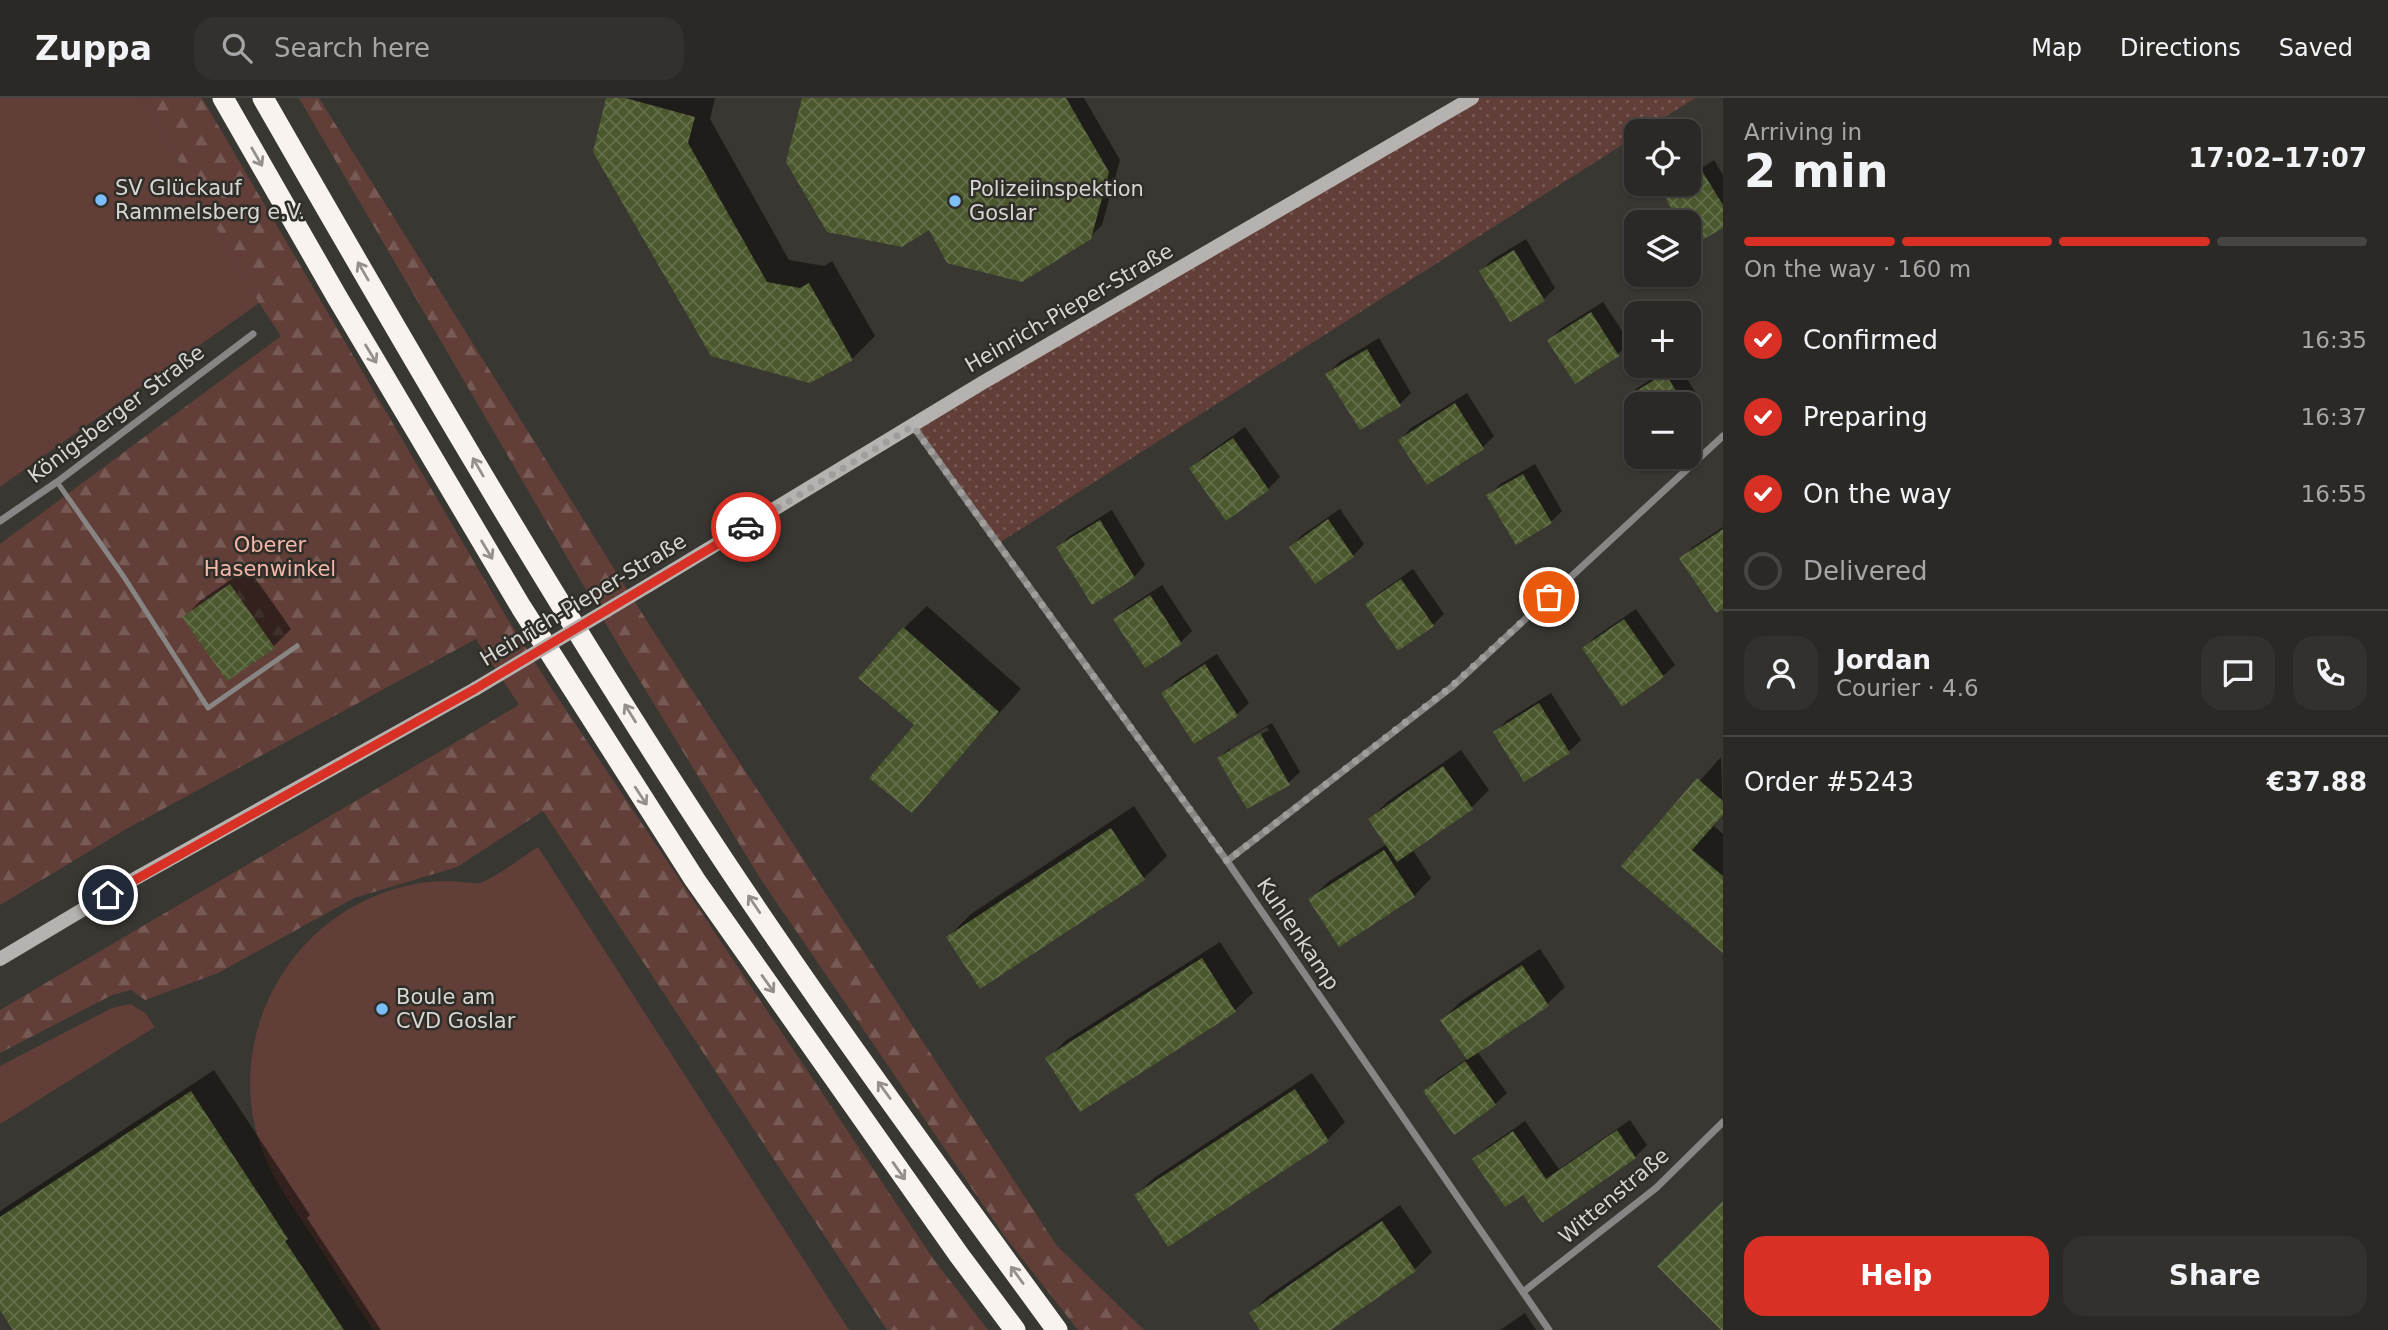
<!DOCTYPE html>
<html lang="en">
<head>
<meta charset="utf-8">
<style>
  body { margin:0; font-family:"DejaVu Sans",sans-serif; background:#33312e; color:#f1f3f6; height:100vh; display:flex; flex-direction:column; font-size:26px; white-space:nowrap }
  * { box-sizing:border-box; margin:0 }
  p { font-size:23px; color:#a6a6a7 }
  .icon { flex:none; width:38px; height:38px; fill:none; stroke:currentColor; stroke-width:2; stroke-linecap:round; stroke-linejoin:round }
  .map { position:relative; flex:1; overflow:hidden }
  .details { display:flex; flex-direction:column; background:#2b2926; width:665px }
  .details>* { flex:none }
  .buttons { position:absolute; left:1624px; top:21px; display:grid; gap:14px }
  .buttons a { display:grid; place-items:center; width:77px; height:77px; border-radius:14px; background:#2b2926; box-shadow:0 2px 5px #0004,0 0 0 2px #474543; font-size:35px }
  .pin { position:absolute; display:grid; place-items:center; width:60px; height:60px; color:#fff; margin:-30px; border:4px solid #fff; border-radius:50%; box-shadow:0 2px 7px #0007 }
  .courier { position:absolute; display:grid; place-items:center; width:70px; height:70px; margin:-35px; border:5px solid #d93025; border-radius:50%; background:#fff; color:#222; box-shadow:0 2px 9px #0007 }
  .summary em { font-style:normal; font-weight:700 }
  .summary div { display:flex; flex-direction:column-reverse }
  .summary { display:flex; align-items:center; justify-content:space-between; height:119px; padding:0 21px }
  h1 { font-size:46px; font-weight:700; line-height:52px }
  .bar { display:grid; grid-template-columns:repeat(4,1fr); gap:10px 7px; align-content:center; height:84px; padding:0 21px }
  .bar i { height:9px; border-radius:5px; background:#474543 }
  .bar .selected { background:#d93025 }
  .bar p { grid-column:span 4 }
  .line { display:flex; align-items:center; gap:18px; padding:0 21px; border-top:2px solid #474543 }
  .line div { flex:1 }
  .round { display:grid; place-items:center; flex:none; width:74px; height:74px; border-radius:21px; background:#33312e }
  ol { padding:0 21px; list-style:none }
  li { display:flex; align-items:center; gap:21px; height:77px }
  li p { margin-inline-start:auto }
  li .icon { padding:7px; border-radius:50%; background:#d93025; color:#fff; stroke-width:4 }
  li:last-child { color:#a6a6a7 }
  li i { width:38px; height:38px; border:4px solid #474543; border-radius:50% }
  .action { display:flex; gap:14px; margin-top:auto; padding:14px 21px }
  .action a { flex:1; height:80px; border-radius:21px; background:#d93025; color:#fff; font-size:28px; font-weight:700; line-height:80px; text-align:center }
  .action a+a { background:#33312e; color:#f1f3f6 }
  header { display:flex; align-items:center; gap:42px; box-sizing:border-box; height:98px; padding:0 35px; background:#2b2926; border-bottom:2px solid #474543 }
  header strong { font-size:33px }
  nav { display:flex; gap:38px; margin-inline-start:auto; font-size:24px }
  .search { width:490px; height:63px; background:#33312e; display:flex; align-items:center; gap:18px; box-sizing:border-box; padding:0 24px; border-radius:21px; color:#a6a6a7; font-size:26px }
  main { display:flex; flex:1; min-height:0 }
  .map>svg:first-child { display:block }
  .grass { fill:#613f38 }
  .forest { fill:url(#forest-firs) }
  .park { fill:url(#park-dots) }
  .shadow { fill:#0007; fill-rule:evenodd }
  .building { fill:url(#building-cross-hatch) }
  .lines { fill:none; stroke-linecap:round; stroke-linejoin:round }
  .lane { stroke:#888684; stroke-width:5 }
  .street { stroke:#888684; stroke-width:7 }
  .secondary { stroke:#b5b2af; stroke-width:14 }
  .highway { stroke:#f8f3ee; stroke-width:21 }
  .secondary-bridge { stroke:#b5b2af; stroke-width:14 }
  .oneway { stroke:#94908b }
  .done { stroke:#a09e9b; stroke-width:7; stroke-dasharray:0 12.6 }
  .route { stroke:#d93025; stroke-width:9 }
  .poi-dot { fill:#7bbef8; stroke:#2f2d28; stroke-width:2.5 }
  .labels { text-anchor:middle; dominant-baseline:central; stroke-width:5; stroke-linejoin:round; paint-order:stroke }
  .poi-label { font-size:21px; fill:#d7d6d3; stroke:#2f2d28; text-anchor:start }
  .street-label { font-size:21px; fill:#d7d6d3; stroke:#2f2d28 }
  .park-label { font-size:21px; fill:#f5b6aa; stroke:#2f2d28 }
</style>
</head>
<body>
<header>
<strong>Zuppa</strong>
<div class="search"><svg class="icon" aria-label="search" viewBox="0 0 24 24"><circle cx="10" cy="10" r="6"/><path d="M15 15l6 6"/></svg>Search here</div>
<nav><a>Map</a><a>Directions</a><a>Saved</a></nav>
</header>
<main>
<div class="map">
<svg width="1723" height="1232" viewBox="0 0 1723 1232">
  <defs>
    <pattern id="forest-firs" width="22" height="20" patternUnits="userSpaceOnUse" patternTransform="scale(1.75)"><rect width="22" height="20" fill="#613f38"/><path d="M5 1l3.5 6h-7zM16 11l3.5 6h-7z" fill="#775a54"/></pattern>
    <pattern id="park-dots" width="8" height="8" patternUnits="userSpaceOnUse" patternTransform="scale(1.75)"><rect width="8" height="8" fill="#613f38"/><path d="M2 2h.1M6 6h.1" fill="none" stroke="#775a54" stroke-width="1.8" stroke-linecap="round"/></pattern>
    <pattern id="building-cross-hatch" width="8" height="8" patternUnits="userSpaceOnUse" patternTransform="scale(1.75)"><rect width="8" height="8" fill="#4b582e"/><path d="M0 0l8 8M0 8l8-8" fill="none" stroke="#646f4b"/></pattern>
  </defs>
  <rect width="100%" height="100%" fill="#393732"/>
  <g class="grass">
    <polygon points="0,0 143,0 259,205 0,389"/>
    <path d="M538,749L849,1232H373C351,1198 329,1164 307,1130C293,1109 278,1089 268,1066C222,968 268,848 366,802C391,790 420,783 448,783C458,783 469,786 479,785C489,784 527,756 538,749Z"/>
    <polygon points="131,906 145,915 155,929 0,1026 0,968 112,910"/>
  </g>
  <g class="forest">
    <polygon points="143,0 202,0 507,520 550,588 934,1162 988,1232 887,1232 543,713 457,769 354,800 218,875 145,902 131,892 112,897 0,955 0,912 519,607 476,541 128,730 0,807 0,446 281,238 259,205"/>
    <polygon points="299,0 319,0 650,528 1057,1148 1144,1232 1078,1232 1003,1136 760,780 620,550"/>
  </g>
  <polygon class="park" points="1472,0 1695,0 1643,33 1636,33 1636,38 999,445 913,328"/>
  <g class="shadow">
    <polygon points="608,0 715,0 710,21 789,162 824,168 832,163 875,238 852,261 809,284"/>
    <polygon points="804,0 1084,0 1120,62 1102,127 1090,139 929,130"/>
    <polygon points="1714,62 1723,77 1723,128 1693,145 1689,137 1689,124 1681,124 1665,97 1676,86 1689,86 1689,78"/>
    <polygon points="1526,141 1555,190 1544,201 1481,173 1493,161"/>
    <polygon points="1603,204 1630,245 1618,256 1575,284 1549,242 1560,231"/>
    <polygon points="1379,240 1411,295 1400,306 1328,276 1339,264"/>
    <polygon points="1673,268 1679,268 1700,302 1689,313 1689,306 1636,306 1636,318 1626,302 1637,290"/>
    <polygon points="1467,295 1494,338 1483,349 1427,385 1400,342 1411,330"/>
    <polygon points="1245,329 1280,379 1268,391 1226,420 1191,370 1203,359"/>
    <polygon points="1535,366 1562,413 1551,424 1489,398 1500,386"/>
    <polygon points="1340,411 1364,446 1353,458 1291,449 1302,437"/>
    <polygon points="1112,412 1145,467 1134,479 1058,449 1070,438"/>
    <polygon points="1723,429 1723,508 1717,513 1682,460 1693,449"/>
    <polygon points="248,470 291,531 273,549 184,520 201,502"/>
    <polygon points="1413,471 1444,516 1433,527 1367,506 1379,495"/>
    <polygon points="1162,487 1192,533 1180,545 1115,521 1127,510"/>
    <polygon points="927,508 1021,591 912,712 917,626 904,530"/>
    <polygon points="1636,511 1675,567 1663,578 1584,551 1595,539"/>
    <polygon points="1217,556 1249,605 1237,616 1195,643 1164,595 1175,583"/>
    <polygon points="1551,595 1581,642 1569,653 1524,681 1495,635 1506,623"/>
    <path d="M1272,625L1300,674L1288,685L1219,660L1231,649ZM1267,629L1269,632L1230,654V650Z"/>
    <polygon points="1461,652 1489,692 1472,709 1412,751 1431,780 1414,798 1310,802 1328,784 1387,746 1370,722 1387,704"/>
    <polygon points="1721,659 1723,717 1714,728 1723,736 1723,853 1624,768"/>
    <polygon points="1134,708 1167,758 1144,780 948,839 971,816"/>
    <polygon points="1220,844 1253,895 1235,912 1080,1012 1048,961 1065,943"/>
    <polygon points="1540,851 1565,889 1547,906 1477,953 1507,995 1495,1006 1425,993 1437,981 1468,960 1442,922 1460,904"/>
    <polygon points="214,972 310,1117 307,1120 381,1232 15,1232 0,1210 0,1113"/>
    <polygon points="1312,975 1345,1024 1327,1042 1136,1097 1154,1080"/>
    <polygon points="1630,1022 1647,1047 1635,1059 1524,1095 1474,1061 1486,1050 1525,1023 1559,1071"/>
    <polygon points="1400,1107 1432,1154 1415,1171 1328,1232 1262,1232 1251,1216 1268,1198"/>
    <polygon points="1525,1215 1536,1232 1500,1232"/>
  </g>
  <g class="building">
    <polygon points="606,0 625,0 695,19 688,45 767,184 800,190 809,185 853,262 810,285 711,258 593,54"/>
    <polygon points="802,0 1066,0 1109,74 1091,141 1022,184 947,165 929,132 902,149 827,134 786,64"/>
    <polygon points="1702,73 1723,107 1723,130 1693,147 1689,141 1689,124 1679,124 1663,96 1680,86 1689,86 1689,81"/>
    <polygon points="1514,152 1545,203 1510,224 1479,173"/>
    <polygon points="1591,214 1619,258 1575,286 1547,242"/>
    <polygon points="1367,251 1401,308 1360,332 1325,276"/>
    <polygon points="1665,275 1684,306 1636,306 1636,321 1624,301"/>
    <polygon points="1455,305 1484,351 1427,387 1398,342"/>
    <polygon points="1233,340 1269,392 1226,423 1189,370"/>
    <polygon points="1523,376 1552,425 1516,447 1486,397"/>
    <polygon points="1328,421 1354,459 1315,486 1289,449"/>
    <polygon points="1100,422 1135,480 1092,507 1056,449"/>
    <polygon points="1723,431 1723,511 1716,515 1679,460"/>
    <polygon points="1401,481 1434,528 1398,553 1365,506"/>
    <polygon points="230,486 275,550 227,583 182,519"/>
    <polygon points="1150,497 1182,546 1145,570 1113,521"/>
    <polygon points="1624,521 1664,579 1622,609 1582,550"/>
    <polygon points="903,529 999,614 912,715 869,680 914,627 858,580"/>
    <polygon points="1205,566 1238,618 1194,646 1161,595"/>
    <polygon points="1539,605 1570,655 1524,684 1493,634"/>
    <polygon points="1260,635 1290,687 1247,711 1217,660"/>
    <polygon points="1443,668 1473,711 1397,764 1368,721"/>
    <polygon points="1697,680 1723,703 1723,717 1692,752 1723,778 1723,855 1621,768"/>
    <polygon points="1111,730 1145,782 980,891 946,839"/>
    <polygon points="1384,752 1415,799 1339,849 1308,801"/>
    <polygon points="1202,860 1236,914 1080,1014 1045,960"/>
    <polygon points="1522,867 1549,908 1467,962 1440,922"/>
    <polygon points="1465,963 1496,1007 1454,1037 1423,993"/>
    <polygon points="1295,991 1329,1043 1168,1149 1134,1097"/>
    <polygon points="191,993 288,1141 285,1143 344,1232 13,1232 0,1212 0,1119"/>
    <polygon points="1617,1032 1636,1060 1542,1125 1523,1097 1505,1109 1472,1061 1513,1033 1546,1081"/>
    <polygon points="1723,1103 1723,1232 1721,1232 1657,1168"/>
    <polygon points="1382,1123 1416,1173 1331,1232 1260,1232 1249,1215"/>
  </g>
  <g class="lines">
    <polyline class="lane" points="57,384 124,479 208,610 297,548"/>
    <g class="street">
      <polyline points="913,328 1227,763 1549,1232"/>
      <polyline points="0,423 57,384 253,236"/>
      <polyline points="1227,763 1453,588 1723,338"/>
      <polyline points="1523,1194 1656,1090 1723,1024"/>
    </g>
    <g class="secondary">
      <polyline points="649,487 982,285 1472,0"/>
      <polyline points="0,861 129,784 475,591"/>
    </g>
    <g class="highway">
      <polyline points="223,0 337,199 521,509 695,782 959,1157 1015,1232"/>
      <path d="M263,0C400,239 538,477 688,708C804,887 931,1060 1057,1232"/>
    </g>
    <polyline class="secondary-bridge" points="475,591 649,487"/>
  </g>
  <defs><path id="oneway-shaft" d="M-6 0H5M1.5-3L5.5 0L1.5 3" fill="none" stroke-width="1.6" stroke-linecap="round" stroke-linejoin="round" transform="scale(1.75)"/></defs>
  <g class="oneway">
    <use href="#oneway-shaft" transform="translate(257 59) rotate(60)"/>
    <use href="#oneway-shaft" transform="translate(363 173) rotate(-120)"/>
    <use href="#oneway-shaft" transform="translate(371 256) rotate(59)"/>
    <use href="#oneway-shaft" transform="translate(478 369) rotate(-120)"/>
    <use href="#oneway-shaft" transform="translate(487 452) rotate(59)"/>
    <use href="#oneway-shaft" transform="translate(630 615) rotate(-122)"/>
    <use href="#oneway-shaft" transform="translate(641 698) rotate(57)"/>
    <use href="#oneway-shaft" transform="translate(754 806) rotate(-124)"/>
    <use href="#oneway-shaft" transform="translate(768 886) rotate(55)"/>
    <use href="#oneway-shaft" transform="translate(884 992) rotate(-126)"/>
    <use href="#oneway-shaft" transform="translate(899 1073) rotate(55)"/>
    <use href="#oneway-shaft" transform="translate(1017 1177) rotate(-126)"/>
  </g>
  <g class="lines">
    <polyline class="done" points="746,429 913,328 1227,763 1452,588 1549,499"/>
    <polyline class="route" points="108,797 475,591 746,429"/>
  </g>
  <g class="poi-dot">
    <circle cx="101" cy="102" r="7"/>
    <circle cx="955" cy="103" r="7"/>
    <circle cx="382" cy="911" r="7"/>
  </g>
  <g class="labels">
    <g class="poi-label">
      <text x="115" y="90">SV Glückauf<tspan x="115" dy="24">Rammelsberg e.V.</tspan></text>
      <text x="969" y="91">Polizeiinspektion<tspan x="969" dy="24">Goslar</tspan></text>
      <text x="396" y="899">Boule am<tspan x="396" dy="24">CVD Goslar</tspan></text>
    </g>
    <g class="street-label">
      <text transform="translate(1069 210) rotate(-30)">Heinrich-Pieper-Straße</text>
      <text transform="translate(116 316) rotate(-37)">Königsberger Straße</text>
      <text transform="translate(583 502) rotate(-31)">Heinrich-Pieper-Straße</text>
      <text transform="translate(1298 836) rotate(56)">Kuhlenkamp</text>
      <text transform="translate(1614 1098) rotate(-40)">Wittenstraße</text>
    </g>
    <g class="park-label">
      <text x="270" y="447">Oberer<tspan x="270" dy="24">Hasenwinkel</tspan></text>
    </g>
  </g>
</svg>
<div class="buttons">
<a><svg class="icon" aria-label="locate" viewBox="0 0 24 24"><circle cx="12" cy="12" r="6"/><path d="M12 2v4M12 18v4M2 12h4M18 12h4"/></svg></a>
<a><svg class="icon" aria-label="layers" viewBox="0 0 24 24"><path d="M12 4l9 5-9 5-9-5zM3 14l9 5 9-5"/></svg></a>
<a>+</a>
<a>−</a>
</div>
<div class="pin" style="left:1549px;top:499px;background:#ea580c"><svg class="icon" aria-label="bag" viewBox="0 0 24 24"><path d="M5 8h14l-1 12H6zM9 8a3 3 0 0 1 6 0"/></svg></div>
<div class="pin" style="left:108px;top:797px;background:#1f2937"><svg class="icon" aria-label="home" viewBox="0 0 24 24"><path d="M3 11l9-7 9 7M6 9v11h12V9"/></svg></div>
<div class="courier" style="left:746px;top:429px"><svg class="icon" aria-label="car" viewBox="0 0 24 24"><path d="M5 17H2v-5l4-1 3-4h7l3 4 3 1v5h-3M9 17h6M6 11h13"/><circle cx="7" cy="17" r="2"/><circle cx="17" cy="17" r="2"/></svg></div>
</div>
<section class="details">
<div class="summary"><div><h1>2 min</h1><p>Arriving in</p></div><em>17:02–17:07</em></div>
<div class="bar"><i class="selected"></i><i class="selected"></i><i class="selected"></i><i></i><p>On the way · 160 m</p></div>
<ol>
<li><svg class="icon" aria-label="check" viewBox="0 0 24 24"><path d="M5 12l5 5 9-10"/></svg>Confirmed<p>16:35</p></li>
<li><svg class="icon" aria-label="check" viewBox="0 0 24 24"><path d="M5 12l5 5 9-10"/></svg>Preparing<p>16:37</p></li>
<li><svg class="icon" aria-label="check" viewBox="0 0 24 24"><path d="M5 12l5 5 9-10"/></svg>On the way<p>16:55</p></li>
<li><i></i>Delivered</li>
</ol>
<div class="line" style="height:126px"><a class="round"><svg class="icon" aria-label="person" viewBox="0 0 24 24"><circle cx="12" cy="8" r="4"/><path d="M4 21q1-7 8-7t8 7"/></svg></a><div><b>Jordan</b><p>Courier · 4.6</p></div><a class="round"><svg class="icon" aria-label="chat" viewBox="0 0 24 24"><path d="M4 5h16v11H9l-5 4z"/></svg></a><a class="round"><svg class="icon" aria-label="phone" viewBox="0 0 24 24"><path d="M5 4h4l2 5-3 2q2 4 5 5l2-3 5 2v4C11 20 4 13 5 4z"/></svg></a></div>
<div class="line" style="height:91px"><div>Order #5243</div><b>€37.88</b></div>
<div class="action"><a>Help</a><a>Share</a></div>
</section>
</main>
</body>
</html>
